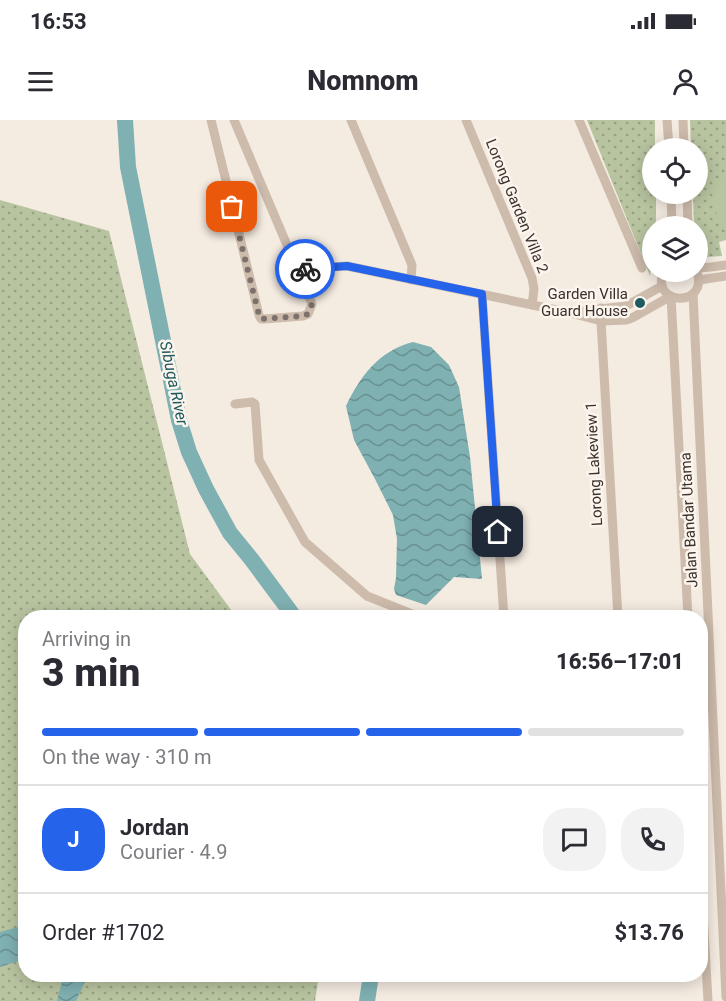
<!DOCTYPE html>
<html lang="en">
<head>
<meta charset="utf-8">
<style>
  body { margin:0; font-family:Roboto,sans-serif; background:#f2f2f3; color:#2b2b33; height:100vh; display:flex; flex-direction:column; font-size:22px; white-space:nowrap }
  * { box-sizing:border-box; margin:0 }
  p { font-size:20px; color:#7c7c81 }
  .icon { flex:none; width:33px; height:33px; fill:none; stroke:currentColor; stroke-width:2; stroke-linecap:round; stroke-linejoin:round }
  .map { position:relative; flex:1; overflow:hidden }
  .sheet { position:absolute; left:18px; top:490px; width:690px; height:372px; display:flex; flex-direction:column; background:#fff; border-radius:24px; box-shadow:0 3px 15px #0003 }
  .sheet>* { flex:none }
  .fabs { position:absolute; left:642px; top:18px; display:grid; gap:12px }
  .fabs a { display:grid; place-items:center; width:66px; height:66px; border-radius:50%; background:#fff; box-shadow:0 3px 15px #0003; font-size:30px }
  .pin { position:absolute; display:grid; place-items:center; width:51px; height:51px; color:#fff; margin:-26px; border-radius:12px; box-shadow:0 3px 9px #0006 }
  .courier { position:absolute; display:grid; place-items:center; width:60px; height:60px; margin:-30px; border:4px solid #2563eb; border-radius:50%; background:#fff; color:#222; box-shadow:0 2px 8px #0007 }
  .head em { font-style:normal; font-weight:800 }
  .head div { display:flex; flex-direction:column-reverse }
  .head { display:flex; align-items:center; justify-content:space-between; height:102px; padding:0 24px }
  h1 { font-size:39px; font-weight:800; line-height:45px }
  .bar { display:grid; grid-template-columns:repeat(4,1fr); gap:9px 6px; align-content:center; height:72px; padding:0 24px }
  .bar i { height:8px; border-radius:4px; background:#e1e1e2 }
  .bar .selected { background:#2563eb }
  .bar p { grid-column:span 4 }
  .line { display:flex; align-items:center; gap:15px; padding:0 24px; border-top:2px solid #e1e1e2 }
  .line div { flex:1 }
  .round { display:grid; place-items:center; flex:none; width:63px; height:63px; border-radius:24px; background:#f2f2f3 }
  .status { display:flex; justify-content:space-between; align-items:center; height:42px; padding:0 30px; background:#fff; direction:ltr }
  .status svg { height:16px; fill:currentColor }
  header { display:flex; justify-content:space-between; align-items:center; height:78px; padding:0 24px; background:#fff; font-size:27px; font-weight:800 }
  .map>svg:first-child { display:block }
  .grass { fill:url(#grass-dots) }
  .garden { fill:#b8c4a0 }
  .water { fill:url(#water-waves) }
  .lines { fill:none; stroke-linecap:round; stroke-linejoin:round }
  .river { stroke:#7fb0b2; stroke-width:16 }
  .minor { stroke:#cdbbac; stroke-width:9 }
  .done { stroke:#7c716b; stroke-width:6; stroke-dasharray:0 10.8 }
  .route { stroke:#2563eb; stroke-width:8 }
  .poi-dot { fill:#1f5a5e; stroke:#fbf5ee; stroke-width:2 }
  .labels { text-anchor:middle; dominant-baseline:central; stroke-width:5; stroke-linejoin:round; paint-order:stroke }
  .street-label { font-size:15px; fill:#3b302b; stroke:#fbf5ee }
  .poi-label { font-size:15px; fill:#3b302b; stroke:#fbf5ee; text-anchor:end }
  .water-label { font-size:16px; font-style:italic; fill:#1f5a5e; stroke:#fbf5ee }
</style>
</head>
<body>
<div class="status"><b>16:53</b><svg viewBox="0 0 49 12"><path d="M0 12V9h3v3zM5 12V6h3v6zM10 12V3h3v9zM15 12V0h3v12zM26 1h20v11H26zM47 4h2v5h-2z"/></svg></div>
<header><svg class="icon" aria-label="menu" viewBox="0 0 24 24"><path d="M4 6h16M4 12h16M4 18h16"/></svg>Nomnom<svg class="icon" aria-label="person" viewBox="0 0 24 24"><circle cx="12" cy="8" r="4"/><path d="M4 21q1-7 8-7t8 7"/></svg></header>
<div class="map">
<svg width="726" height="881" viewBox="0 0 726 881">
  <defs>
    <pattern id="grass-dots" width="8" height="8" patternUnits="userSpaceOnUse" patternTransform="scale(1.5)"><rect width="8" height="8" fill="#b8c4a0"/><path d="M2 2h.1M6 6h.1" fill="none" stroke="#97a083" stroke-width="1.8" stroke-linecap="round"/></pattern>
    <pattern id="water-waves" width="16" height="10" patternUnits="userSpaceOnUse" patternTransform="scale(1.5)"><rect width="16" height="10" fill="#7fb0b2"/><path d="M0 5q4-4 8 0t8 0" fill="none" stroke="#699091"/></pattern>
  </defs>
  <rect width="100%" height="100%" fill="#f4ebe1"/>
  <g class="grass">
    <polygon points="587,0 655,0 655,28 652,28 652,74 656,74 656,106 652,106 652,143 650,156"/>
    <path d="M690,0H726V120L719,122L722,136L705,137C696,128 698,118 698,106H694L693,74H698V28H691Z"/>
    <polygon points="0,80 109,111 190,434 237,498 26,498 26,855 319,855 315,881 0,881"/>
  </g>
  <polygon class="garden" points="726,57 726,103 718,104 712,59"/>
  <g class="water">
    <path d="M413,222L431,227L449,245L459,267L470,337L482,459L454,457L426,485L396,475L394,469L396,458L397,419L393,395L375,359L354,320L346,286C361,255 379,231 413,222Z"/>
    <polygon points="25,805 25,839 0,847 0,812"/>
    <polygon points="61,855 88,855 76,881 57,881 63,857"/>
  </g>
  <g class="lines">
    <g class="river">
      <polyline points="125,0 128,47 179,300 189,332 206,369 230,413 252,440 295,498"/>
      <polyline points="367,881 371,855"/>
    </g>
    <g class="minor">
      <polyline points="211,0 259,195 261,199 264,199 303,196 308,194 312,184 234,0"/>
      <polyline points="351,0 412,145 411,160"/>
      <polyline points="466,0 532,158 534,169 532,185"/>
      <polyline points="579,0 642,148"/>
      <polyline points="667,0 669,28"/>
      <polyline points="683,0 684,28"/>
      <polyline points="671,74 672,106"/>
      <polyline points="687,74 688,106"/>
      <polyline points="698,148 711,147 726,145"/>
      <polyline points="297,149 347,146 571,193 601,201 626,200 632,198 671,176 688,498"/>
      <path d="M663,152C651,187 709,187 697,152"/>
      <polyline points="699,160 726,156"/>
      <polyline points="482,174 504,498"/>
      <polyline points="693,174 726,877"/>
      <polyline points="601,188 601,201 618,498"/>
      <polyline points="576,192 626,186 662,166"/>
      <polyline points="235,284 252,282 255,284 259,340 305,422 367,476 422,498"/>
      <polyline points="700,736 708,881"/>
    </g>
  </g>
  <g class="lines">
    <polyline class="done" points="232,87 259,195 261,199 303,196 308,194 312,184 297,150 305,149"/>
    <polyline class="route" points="305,149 347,146 482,174 498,412"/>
  </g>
  <circle class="poi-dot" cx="640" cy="183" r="6"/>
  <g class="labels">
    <g class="street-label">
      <text transform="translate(517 86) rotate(68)">Lorong Garden Villa 2</text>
      <text transform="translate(594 344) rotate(-93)">Lorong Lakeview 1</text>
      <text transform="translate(689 400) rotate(-93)">Jalan Bandar Utama</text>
    </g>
    <g class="poi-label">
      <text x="628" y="174">Garden Villa<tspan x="628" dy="17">Guard House</tspan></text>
    </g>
    <g class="water-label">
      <text transform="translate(174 263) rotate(78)">Sibuga River</text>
    </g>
  </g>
</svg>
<div class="fabs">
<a><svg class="icon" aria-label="locate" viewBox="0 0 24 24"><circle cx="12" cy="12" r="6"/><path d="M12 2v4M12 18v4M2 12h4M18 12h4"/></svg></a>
<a><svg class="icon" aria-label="layers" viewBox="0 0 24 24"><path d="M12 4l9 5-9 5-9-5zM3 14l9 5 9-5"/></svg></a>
</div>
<div class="pin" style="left:232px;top:87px;background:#ea580c"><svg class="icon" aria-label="bag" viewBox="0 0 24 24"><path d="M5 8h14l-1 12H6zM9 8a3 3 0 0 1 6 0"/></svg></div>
<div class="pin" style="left:498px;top:412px;background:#1f2937"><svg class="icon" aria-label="home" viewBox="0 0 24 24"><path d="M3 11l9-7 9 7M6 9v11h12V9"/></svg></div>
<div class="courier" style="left:305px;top:149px"><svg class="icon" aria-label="bike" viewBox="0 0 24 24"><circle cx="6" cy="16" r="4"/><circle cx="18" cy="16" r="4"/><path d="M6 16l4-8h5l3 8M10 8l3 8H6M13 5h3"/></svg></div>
<section class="sheet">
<div class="head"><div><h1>3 min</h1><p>Arriving in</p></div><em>16:56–17:01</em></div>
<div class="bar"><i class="selected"></i><i class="selected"></i><i class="selected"></i><i></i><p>On the way · 310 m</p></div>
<div class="line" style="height:108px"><b class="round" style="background:#2563eb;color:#fff">J</b><div><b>Jordan</b><p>Courier · 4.9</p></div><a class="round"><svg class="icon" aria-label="chat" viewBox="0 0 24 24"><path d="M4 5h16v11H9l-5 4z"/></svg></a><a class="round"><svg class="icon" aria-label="phone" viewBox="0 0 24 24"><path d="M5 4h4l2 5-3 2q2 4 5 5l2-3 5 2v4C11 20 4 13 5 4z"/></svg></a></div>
<div class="line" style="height:78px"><div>Order #1702</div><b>$13.76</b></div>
</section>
</div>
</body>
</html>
